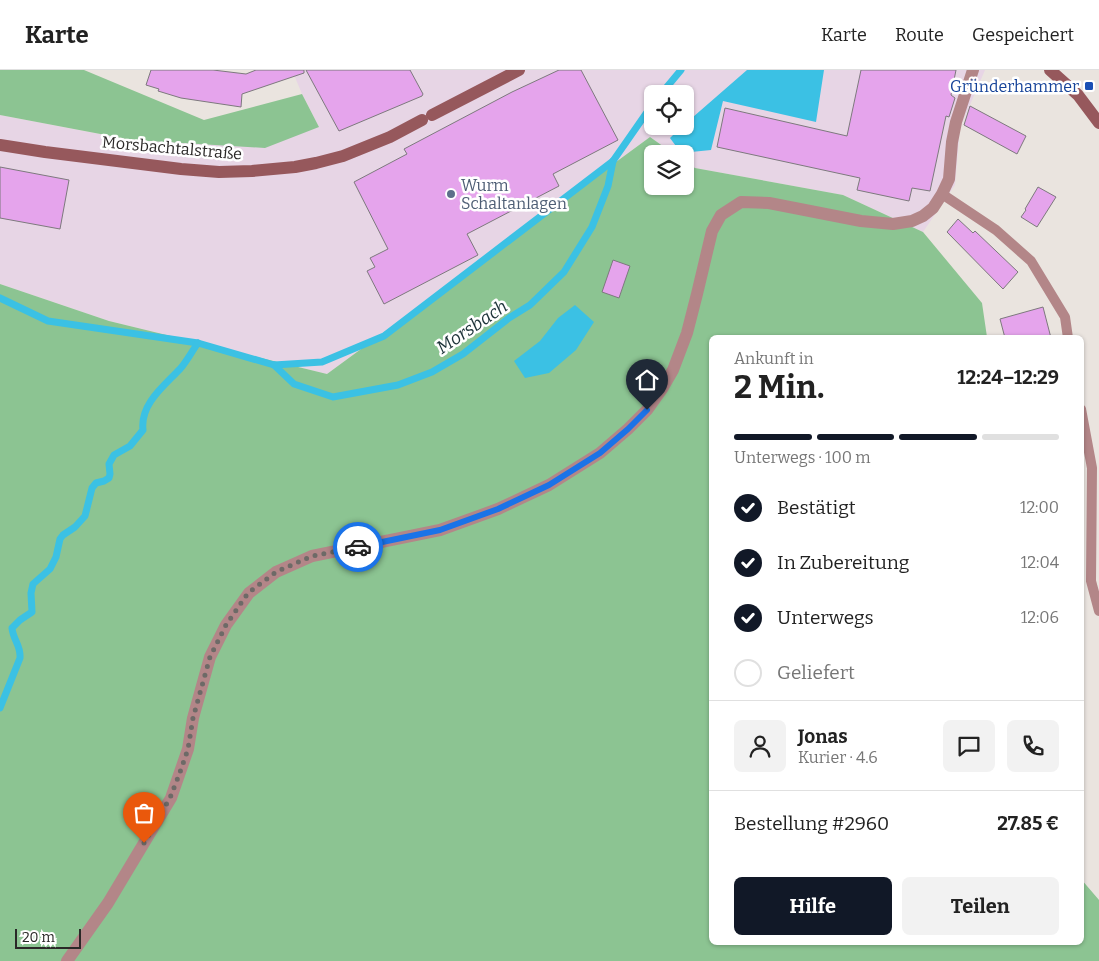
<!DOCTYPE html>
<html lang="de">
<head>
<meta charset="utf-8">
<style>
  body { margin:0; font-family:Bitter,serif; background:#f2f2f2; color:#222; height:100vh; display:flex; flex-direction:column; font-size:19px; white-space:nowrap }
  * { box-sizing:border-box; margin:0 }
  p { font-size:16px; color:#767676 }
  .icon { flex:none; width:28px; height:28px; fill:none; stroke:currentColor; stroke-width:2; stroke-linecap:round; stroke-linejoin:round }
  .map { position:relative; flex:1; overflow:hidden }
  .panel { position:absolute; left:709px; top:265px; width:375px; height:610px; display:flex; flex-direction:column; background:#fff; border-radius:8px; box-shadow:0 1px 4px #0004 }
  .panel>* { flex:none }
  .fabs { position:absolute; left:644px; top:15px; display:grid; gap:10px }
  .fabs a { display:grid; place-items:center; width:50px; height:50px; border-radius:8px; background:#fff; box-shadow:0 1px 4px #0004; font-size:25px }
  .scale { position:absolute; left:15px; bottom:12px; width:66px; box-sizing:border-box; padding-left:5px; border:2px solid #2a2827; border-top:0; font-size:14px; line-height:18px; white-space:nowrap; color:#2a2827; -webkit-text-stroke:4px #fff; paint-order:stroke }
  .pin { position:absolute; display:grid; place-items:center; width:42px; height:42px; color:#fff; margin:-51px -21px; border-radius:50% 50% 50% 0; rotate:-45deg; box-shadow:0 0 5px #0007 }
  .pin .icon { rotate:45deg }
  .courier { position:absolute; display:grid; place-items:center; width:50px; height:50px; margin:-25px; border:4px solid #1a73e8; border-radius:50%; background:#fff; color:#222; box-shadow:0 1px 6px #0007 }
  .summary em { font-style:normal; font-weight:700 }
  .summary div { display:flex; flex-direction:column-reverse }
  .summary { display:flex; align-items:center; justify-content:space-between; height:85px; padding:0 25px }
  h1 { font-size:32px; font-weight:700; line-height:38px }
  .bar { display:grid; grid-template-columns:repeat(4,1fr); gap:8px 5px; align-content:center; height:60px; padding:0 25px }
  .bar i { height:6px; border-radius:4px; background:#e0e0e0 }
  .bar .on { background:#111827 }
  .bar p { grid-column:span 4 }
  .line { display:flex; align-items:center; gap:12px; padding:0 25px; border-top:1px solid #e0e0e0 }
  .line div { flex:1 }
  .round { display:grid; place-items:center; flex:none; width:52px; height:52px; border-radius:8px; background:#f2f2f2 }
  ol { padding:0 25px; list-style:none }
  li { display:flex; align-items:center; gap:15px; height:55px }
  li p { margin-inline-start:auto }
  li .icon { padding:5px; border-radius:50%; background:#111827; color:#fff; stroke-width:4 }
  li:last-child { color:#767676 }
  li i { width:28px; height:28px; border:2px solid #e0e0e0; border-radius:50% }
  .cta { display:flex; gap:10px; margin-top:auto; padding:10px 25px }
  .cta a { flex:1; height:58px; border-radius:8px; background:#111827; color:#fff; font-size:20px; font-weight:700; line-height:58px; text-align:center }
  .cta a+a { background:#f2f2f2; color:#222 }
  header { display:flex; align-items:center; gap:30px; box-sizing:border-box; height:70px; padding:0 25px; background:#fff; border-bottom:1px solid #e0e0e0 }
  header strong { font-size:24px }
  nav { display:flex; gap:28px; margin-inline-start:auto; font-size:18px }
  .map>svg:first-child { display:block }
  .industrial { fill:#e7d5e5; fill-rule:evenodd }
  .green { fill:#8cc492 }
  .water { fill:#3bc1e4 }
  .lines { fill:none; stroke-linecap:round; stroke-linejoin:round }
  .stream { stroke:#3bc1e4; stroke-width:7 }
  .building { fill:#e5a4ec; stroke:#7d797d }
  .service { stroke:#b38688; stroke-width:10 }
  .minor { stroke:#b38688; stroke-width:12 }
  .secondary { stroke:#96585c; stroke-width:12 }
  .done { stroke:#6d6a67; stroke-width:5; stroke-dasharray:0 9 }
  .route { stroke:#1a73e8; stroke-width:6 }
  .transit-dot { fill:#1a4fb4; stroke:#fff; stroke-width:2 }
  .service-dot { fill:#5c6f8a; stroke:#fff; stroke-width:2 }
  .labels { text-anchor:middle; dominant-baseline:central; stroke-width:5; stroke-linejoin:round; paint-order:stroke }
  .transit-label { font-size:16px; fill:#164399; stroke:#fff; text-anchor:end }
  .street-label { font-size:16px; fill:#2a2827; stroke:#fff }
  .service-label { font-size:16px; fill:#4e5e75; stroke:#fff; text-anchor:start }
  .water-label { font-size:18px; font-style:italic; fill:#1c3238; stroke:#fff }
</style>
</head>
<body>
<header>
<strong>Karte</strong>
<nav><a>Karte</a><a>Route</a><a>Gespeichert</a></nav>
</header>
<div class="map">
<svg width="1099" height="891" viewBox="0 0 1099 891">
  <rect width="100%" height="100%" fill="#eae4df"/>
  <path class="industrial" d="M292,0H985L960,58L955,115L923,162L843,125L695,98L685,91V84H674L650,67L327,304L109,251L0,214V45L131,70L319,57L302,24ZM652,24H685V56H652Z"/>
  <g class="green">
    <polygon points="0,0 84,0 204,50 302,24 319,57 265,78 132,70 0,45"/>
    <polygon points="650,67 674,84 652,84 652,116 685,116 685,91 695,98 843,125 923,162 982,233 987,267 711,268 711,872 1081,872 1081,809 1099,830 1099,891 0,891 0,214 109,251 327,304"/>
  </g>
  <g class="water">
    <polygon points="747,0 824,0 816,52 723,31 711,80 681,83 670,68 682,56 685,56 685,54"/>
    <polygon points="575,235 594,252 576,280 549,303 525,308 514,291 540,271 558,248"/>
  </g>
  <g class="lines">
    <g class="stream">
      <polyline points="661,24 681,0"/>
      <polyline points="0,228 48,251 198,273 274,295 322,292 384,266 613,91 652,35"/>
      <polyline points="274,295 294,314 333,327 398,315 432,302 463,284 509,248 530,235 564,202 592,157 608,116 613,91"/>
      <path d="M0,638L20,588C21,575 13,570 12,558L20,550L32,542L31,523L33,514L50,499L56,487L60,469L63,465L75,457L85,446L92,418L96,413L104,411L109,408L110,404L109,394L114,385L130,376L143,360C140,334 164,316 180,299C187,291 192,281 198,273"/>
    </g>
  </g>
  <g class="building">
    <polygon points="151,0 213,0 246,4 256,0 304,0 304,3 242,24 241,37 181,28 158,21 159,19 146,15"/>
    <polygon points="306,0 410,0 423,24 422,26 339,61"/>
    <polygon points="559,0 581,0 618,70 553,104 559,116 467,164 478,185 384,234 367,201 375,197 370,188 388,179 354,112 407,84 404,79 512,22"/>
    <polygon points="861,0 956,0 951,25 955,28 949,47 946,46 930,121 912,118 909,131 857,120 860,108 717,77 725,38 847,66"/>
    <polygon points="970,36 1026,66 1017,84 964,55"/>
    <polygon points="0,97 69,110 60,159 0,148"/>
    <polygon points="1038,117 1056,127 1037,157 1021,147 1026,140 1025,139"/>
    <polygon points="958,149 973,163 975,161 1018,202 1003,219 947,162"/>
    <polygon points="613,190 630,196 619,228 602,222"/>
    <polygon points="1043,237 1051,268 1005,268 1000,249"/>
  </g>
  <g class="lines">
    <g class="service">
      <polyline points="942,124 996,160 1031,191 1065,247 1068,268"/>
      <polyline points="1081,339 1092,398 1091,511 1099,541"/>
    </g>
    <polyline class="minor" points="67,891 108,833 171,728 188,679 193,648 210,587 226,555 249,523 276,502 312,486 440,460 498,439 549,415 600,383 628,359 647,340 662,319 673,300 687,263 697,224 712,161 721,145 741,132 769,133 861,151 893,154 912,151 923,146 933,138 942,124 949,109 952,72 956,52 973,0"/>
    <g class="secondary">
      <polyline points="1050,0 1078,25 1099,53"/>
      <polyline points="432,45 519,0"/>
      <polyline points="0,75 45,82 181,99 219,102 252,101 295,97 316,93 343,86 390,67 422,50"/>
    </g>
  </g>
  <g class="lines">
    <polyline class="done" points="144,773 170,728 179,705 188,679 193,648 210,587 226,555 248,523 276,502 312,486 358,477"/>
    <polyline class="route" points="358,477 440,460 498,439 549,415 600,383 628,359 647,340"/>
  </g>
  <rect class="transit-dot" x="1084" y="11" width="10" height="10" rx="2.5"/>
  <circle class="service-dot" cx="451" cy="124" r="5"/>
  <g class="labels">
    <g class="transit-label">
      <text x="1079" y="16">Gründerhammer</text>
    </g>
    <g class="street-label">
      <text transform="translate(172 78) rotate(5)">Morsbachtalstraße</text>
    </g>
    <g class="service-label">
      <text x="461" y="115">Wurm<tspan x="461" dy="18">Schaltanlagen</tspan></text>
    </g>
    <g class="water-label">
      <text transform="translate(472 257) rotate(-34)">Morsbach</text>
    </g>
  </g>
</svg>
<div class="fabs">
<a><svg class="icon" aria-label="locate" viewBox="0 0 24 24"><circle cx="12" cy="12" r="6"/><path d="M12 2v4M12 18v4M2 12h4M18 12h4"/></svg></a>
<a><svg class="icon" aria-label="layers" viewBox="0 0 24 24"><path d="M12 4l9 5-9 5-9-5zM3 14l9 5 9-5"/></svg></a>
</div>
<div class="scale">20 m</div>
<div class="pin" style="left:144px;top:773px;background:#ea580c"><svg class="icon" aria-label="bag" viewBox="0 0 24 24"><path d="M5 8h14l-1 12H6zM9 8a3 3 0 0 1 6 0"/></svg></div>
<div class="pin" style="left:647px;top:340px;background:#1f2937"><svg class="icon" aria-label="home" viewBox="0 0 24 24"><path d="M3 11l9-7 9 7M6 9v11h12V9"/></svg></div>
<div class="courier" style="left:358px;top:477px"><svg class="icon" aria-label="car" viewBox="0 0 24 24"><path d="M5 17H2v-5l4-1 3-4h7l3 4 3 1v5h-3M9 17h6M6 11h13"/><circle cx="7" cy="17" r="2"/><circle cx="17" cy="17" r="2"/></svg></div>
<section class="panel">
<div class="summary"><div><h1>2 Min.</h1><p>Ankunft in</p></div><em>12:24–12:29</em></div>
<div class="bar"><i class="on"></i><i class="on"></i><i class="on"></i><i></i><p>Unterwegs · 100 m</p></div>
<ol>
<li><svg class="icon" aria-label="check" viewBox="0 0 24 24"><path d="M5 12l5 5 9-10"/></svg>Bestätigt<p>12:00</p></li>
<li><svg class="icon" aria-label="check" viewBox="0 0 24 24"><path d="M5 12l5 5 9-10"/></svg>In Zubereitung<p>12:04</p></li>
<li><svg class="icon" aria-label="check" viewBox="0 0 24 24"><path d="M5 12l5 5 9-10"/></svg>Unterwegs<p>12:06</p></li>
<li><i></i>Geliefert</li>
</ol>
<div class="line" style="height:90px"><a class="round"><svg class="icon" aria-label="person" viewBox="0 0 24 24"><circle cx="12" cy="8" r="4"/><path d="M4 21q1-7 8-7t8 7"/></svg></a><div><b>Jonas</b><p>Kurier · 4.6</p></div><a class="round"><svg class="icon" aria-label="chat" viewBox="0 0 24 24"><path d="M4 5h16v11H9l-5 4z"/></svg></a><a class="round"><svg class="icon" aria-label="phone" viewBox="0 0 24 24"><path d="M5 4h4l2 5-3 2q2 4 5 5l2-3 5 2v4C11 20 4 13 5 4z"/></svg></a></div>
<div class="line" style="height:65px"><div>Bestellung #2960</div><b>27.85 €</b></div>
<div class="cta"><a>Hilfe</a><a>Teilen</a></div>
</section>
</div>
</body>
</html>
